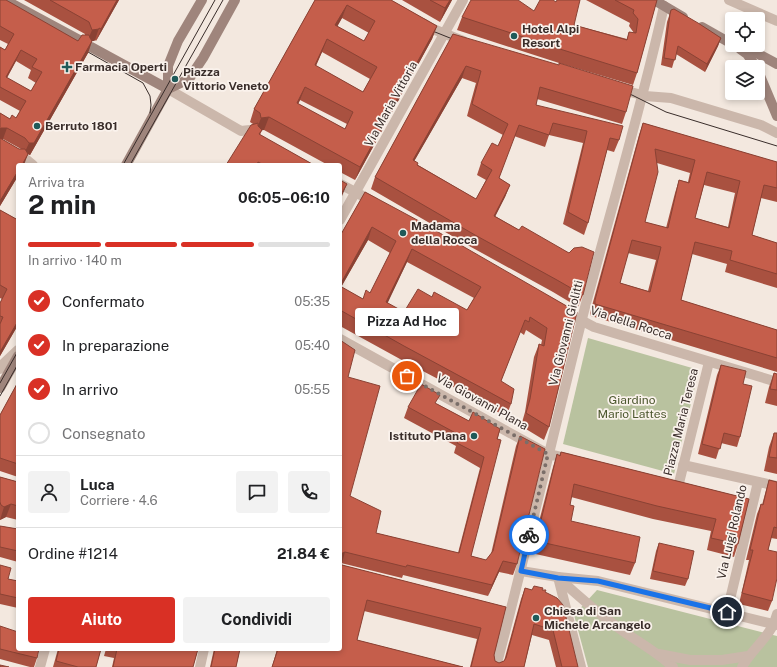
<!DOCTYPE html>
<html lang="it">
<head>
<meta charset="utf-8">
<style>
  body { margin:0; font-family:"Public Sans",sans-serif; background:#f2f2f2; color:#202124; height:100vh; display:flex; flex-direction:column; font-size:15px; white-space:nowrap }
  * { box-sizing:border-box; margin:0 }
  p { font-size:13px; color:#757577 }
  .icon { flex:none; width:22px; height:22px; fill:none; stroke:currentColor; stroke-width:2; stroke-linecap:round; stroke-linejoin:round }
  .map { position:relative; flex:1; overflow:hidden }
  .panel { position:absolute; left:16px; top:163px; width:326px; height:488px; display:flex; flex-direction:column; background:#fff; border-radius:4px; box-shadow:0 2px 6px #0003 }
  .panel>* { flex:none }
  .buttons { position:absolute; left:725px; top:12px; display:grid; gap:8px }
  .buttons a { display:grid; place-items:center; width:40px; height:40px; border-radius:4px; background:#fff; box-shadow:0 2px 6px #0003; font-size:20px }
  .pin { position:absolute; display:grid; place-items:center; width:34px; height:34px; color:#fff; margin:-17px; border:2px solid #fff; border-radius:50%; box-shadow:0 1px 4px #0007 }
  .courier { position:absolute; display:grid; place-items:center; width:40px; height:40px; margin:-20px; border:3px solid #1a73e8; border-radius:50%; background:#fff; color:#222; box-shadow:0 1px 5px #0007 }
  .bubble { position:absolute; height:28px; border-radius:4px; background:#fff; box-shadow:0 2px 6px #0003; font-size:13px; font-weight:700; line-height:28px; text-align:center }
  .headline em { font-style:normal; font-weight:700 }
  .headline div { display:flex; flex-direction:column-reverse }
  .headline { display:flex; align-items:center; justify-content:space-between; height:68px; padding:0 12px }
  h1 { font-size:26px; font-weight:700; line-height:30px }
  .bar { display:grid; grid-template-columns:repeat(4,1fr); gap:6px 4px; align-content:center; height:48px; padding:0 12px }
  .bar i { height:5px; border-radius:3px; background:#e0e0e0 }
  .bar .active { background:#d93025 }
  .bar p { grid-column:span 4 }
  .line { display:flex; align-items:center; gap:10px; padding:0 12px; border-top:1px solid #e0e0e0 }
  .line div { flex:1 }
  .round { display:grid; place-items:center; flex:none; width:42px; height:42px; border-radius:4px; background:#f2f2f2 }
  ol { padding:0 12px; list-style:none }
  li { display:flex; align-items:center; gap:12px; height:44px }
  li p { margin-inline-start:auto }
  li .icon { padding:4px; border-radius:50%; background:#d93025; color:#fff; stroke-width:4 }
  li:last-child { color:#757577 }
  li i { width:22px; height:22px; border:2px solid #e0e0e0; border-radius:50% }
  .action { display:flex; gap:8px; margin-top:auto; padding:8px 12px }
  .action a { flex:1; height:46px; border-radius:4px; background:#d93025; color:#fff; font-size:16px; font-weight:700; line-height:46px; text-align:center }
  .action a+a { background:#f2f2f2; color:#202124 }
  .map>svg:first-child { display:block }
  .green { fill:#b9c29f }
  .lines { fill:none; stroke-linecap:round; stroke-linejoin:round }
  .street { stroke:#cbb7ab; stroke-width:10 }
  .secondary { stroke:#9f857c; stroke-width:10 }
  .tram { stroke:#392d2a; stroke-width:1 }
  .wall { fill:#a95140; fill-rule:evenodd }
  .shaded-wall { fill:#8a4234 }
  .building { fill:#c55e4b; stroke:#8a4234; fill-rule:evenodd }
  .done { stroke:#7a6e69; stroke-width:4; stroke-dasharray:0 7.2 }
  .route { stroke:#1a73e8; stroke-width:5 }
  .poi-dot { fill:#1f5a59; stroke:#faf2ec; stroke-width:1.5 }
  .labels { text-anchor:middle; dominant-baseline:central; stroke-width:3.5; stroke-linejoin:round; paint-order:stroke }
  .poi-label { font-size:12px; font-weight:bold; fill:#392d2a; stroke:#faf2ec; text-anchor:start }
  .street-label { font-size:12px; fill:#392d2a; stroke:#faf2ec }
  .park-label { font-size:12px; fill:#4c572e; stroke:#faf2ec }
</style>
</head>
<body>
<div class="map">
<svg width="777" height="667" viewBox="0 0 777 667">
  <rect width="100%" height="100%" fill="#f3e8df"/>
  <g class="green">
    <polygon points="588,338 699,370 674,474 563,444"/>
    <polygon points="597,590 777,636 777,667 588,667 574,615"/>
  </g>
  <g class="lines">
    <g class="street">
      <polyline points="729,0 777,21"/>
      <polyline points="423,23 433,29 463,41"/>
      <polyline points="168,89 241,131 250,130"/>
      <polyline points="620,89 645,96 671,98 761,125 777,133"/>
      <polyline points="27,160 33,165"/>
      <polyline points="340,184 374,202"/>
      <polyline points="340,220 463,0"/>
      <polyline points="577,318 594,327 777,382"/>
      <polyline points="340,339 548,454 570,459"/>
      <polyline points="0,369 3,364 18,350"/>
      <polyline points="683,465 777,486"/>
      <polyline points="678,487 709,362"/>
      <polyline points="735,501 752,505"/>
      <polyline points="521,571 558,577 598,581 777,625"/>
      <path d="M558,577C578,596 598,613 620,629C638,642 657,652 673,667"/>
      <polyline points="558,577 581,667"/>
      <polyline points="727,612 758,482"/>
      <polyline points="659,654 690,660 722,660 748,656"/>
      <polyline points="40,667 45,649"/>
      <polyline points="200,667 204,649"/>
      <path d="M496,667C527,549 554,430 584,311C611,209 641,109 664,6"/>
      <path d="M742,667C753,647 772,636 777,614"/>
    </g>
    <g class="secondary">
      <polyline points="5,0 81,41"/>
      <polyline points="654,0 683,17"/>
      <polyline points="702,27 732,44"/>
      <polyline points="734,45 753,51 777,64"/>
      <polyline points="91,47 168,89"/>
      <polyline points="740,49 747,54 756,67"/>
      <polyline points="758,71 777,116"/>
      <polyline points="168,89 189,79 203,58 235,0"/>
      <polyline points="126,165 168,89 168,66 178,41 202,0"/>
      <polyline points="0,388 18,356"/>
    </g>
    <g class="tram">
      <polyline points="425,28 460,42"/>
      <polyline points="88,52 143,83 150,96 151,105 150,113"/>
      <polyline points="621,92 632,95 666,112 777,146"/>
      <polyline points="123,165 215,0"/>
      <polyline points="130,165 223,0"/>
      <polyline points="0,383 18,351"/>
      <polyline points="0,396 18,364"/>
    </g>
  </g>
  <g class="wall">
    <path d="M0,0L78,41L85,35V34L24,0H119L96,41L95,40L94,41H92L88,53L30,155L28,154L18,176L0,206V113L10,119L16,118L20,111L0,100V47L5,50L8,44L0,40ZM16,61L31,70L28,78L36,83L31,91L7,78ZM1,139H3L21,149H19Z"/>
    <path d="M315,0H391L437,26L432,39L355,180L340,172V165H328L264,130H262L260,135L314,165H226L253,124L250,122L254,109ZM342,18L369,33L364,41L337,26ZM322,52L370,79L363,92L316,66ZM300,100L347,124L345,129L298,104Z"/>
    <polygon points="402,0 452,0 440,22"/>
    <polygon points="586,0 657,0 637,73 633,85 559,63 457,30 462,17 534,11 574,25 627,39 629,32 634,33 629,26 630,23"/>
    <polygon points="671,10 721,38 718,46 705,72 676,54 672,68 661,65 667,22"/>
    <path d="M453,34L626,112L622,124L537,99L536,105L619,140L614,152L607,150L588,223L584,235L563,224L583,143L549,135L545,147L514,136L499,178L510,185L505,197L495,216L519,230L569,253L583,295L578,307L553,292L471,247L371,189L375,177ZM462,78L476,83L467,116L503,135L498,146L481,163L477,175L486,180L476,199L418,165L414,161Z"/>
    <path d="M643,123L777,162V202L761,198L752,235L777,243V288L725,272L727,264L692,254L681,300L777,330V372L591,316L590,313L639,135ZM657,163L690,173L688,182L679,180L675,193L666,228L645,222ZM704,185L735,193L728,227L695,218ZM628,253L656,260L648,291L620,283Z"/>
    <path d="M365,192L577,312L549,427L544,440L521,426L525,412L534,357L539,344L541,345L542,340L526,330L524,335L520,332L501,381L511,404L506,417L476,399L400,359L340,326V236ZM368,240L390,253L370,293L363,299L341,287ZM407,262L474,298L467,310L432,297L404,312L387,303Z"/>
    <polygon points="0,210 18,220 18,325 0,356 0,303 2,299 0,298"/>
    <polygon points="340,340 348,377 350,496 376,533 458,553 480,468 454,453 456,446 404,418 408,407 437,404 469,421 500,429 471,556 486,560 491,554 516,446 520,436 517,564 513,575 499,572 488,596 403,575 402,578 341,563 342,565 506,607 494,655 495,661 499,663 504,661 521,599 525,588 532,590 542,590 545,592 578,667 556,667 549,640 532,635 524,667 470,667 477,639 364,611 357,640 463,667 272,667 277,649 340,649"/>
    <polygon points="721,365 743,384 740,437 737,447 721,443 716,459 698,454 717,375"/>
    <polygon points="774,373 777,374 777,406 765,403 769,387"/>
    <polygon points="18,382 18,477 0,471 0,415"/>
    <polygon points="774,433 777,433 777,474 764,471 769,447"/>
    <polygon points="561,452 749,499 738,544 734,557 707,550 711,531 653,519 571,497 570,505 571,521 635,563 630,575 531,553 553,467 557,454 559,456"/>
    <polygon points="0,477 18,482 18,520 6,517 0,520"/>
    <polygon points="769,480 777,482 777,539 771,538 768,550 772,601 768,611 739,604 749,560 746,560 757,514 761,504 762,505 766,490"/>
    <polygon points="0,526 18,529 18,562 0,557"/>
    <polygon points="659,543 688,579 685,586 650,579 656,551"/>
    <polygon points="0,565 8,579 18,581 18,608 0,604"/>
    <polygon points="18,613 18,622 16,621"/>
    <polygon points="0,626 37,658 34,667 30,667 0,659"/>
    <polygon points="58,649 101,649 96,667 53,667"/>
    <polygon points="106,649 198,649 193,667 112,667 114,658 104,656"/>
    <polygon points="214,649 240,649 236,667 210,667"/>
  </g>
  <g class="shaded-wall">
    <polygon points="117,0 119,0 96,41 101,29"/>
    <polygon points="450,0 452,0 440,22 445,8"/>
    <polygon points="347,5 342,18 331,38 335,25"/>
    <polygon points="437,26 432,39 355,180 360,167"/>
    <polygon points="99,28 95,40 94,41 92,41 88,53 30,155 28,154 24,165 22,165 24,154 29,143 87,42 92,30"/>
    <polygon points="721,38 718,46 705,72 707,64"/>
    <polygon points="327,39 322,52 310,78 315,65"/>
    <polygon points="21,50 16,61 1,88 6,77"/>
    <polygon points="466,66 462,78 408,172 413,160"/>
    <polygon points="305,87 300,100 292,116 297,103"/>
    <polygon points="269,117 264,130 256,131 261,118"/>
    <polygon points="1,128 7,128 3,139 0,139 0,129"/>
    <polygon points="18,171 18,176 0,206 0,201"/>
    <polygon points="347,184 342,196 340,200 340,196"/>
    <polygon points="510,185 505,197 490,227 494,216"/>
    <polygon points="372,227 368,240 340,289 340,285"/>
    <polygon points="412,249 407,262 382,315 386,302"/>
    <polygon points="18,321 18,325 0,356 0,352"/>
    <polygon points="11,504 6,517 0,520 4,507"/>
    <polygon points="345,552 342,563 340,563 340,554"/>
    <polygon points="503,561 499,572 488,596 492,585"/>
  </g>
  <g class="building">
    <path d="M0,0H6L78,41L82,35H89L90,38L92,41L34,143H29L25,138L7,128H1L0,129V113L10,119L12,115L16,118L26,101L0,87V47L5,50L14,34L0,26ZM21,50L37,59L32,67L42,72L31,91L6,77Z"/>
    <polygon points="50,0 117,0 101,29 99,28 99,29 92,30 89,22"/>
    <path d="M315,0H391L437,26L360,167L269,117L261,118L260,113L254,109ZM347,5L375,21L364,41L335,25ZM327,39L377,67L363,92L315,65ZM305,87L353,112L345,129L297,103Z"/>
    <polygon points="430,0 450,0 445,8"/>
    <polygon points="471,0 518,0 534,11 540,0 553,0 556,2 557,0 580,0 574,25 627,40 629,32 636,33 638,19 633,13 634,10 615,0 657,0 637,73 563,50 462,17"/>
    <polygon points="674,9 698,23 721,38 707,64 678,46 675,60 664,58 670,14 671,10"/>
    <path d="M453,34L559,65V63L633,86L626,112L540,87L536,105L623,126L619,140L610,138L588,223L568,212L587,131L553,123L549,135L519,125L499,178L510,185L494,216L519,230L522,226L569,253L574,248L582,247L594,252L583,295L557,280L475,235L375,177ZM466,66L481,71L472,104L508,124L498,146L492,143L481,163L492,170L476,199L417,165L418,163L413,160Z"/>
    <polygon points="258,123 258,126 262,130 259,134 314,165 264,165 258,162 257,165 226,165 251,125"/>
    <path d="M643,123L777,162V188L764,185L752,235L777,243V274L730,260L732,251L695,242L681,300L777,330V358L595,304V300ZM655,149L695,160L689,183L679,180L668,228L645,222L658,172ZM707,172L740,181L729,228L695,218ZM632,240L661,247L650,292L620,283Z"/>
    <polygon points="0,138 19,149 25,149 28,154 22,165 18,165 18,171 0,201"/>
    <polygon points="340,180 347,184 340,196"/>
    <path d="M365,192L419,221L577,312L549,427L526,413L530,399L539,344L544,346L547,328L530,317L529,322L525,320L501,381L514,389L511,404L480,387L404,346L340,310V286L363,299L366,290L370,293L396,241L372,227L340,285V236ZM412,249L481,287L467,310L434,292L432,297L418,289L404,312L386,302Z"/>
    <polygon points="0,210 18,220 18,321 0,352 0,324 3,317 0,316 0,303 7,289 0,285"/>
    <polygon points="340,340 355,350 348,377 380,386 350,496 381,511 376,533 459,553 484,457 457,443 461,436 408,407 421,384 440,395 435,403 469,421 473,412 500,429 497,439 501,440 471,556 486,560 493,551 520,436 545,449 517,564 503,561 492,585 407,565 406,567 345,552 340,554"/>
    <polygon points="721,365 746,371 743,384 752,386 740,437 724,433 720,449 702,444"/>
    <polygon points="774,373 777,374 777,390 770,389"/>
    <polygon points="18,382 18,464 0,458 0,415"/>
    <polygon points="774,433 777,433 777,458 769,457"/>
    <polygon points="561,452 749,499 738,544 711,538 716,519 657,506 574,484 570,505 574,506 571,521 640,537 635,563 536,541 557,454 560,456"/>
    <polygon points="0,477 18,482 18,506 11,504 4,507 1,505 0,502"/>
    <polygon points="769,480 777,482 777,528 774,527 768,550 777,552 777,578 772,601 742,593 753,550 750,550 761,504 763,505"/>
    <polygon points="0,526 18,529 18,551 0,547"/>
    <polygon points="659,543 694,551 688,579 653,571"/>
    <polygon points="340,562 342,565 506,607 494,655 495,661 499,663 504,661 506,658 525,588 532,590 534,586 543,588 542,590 546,590 545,592 557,598 563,605 578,667 562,667 553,630 534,624 524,667 471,667 481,628 367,600 357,640 463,667 272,667 278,649 340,649"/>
    <polygon points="0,565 11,568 8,579 18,581 18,598 0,594"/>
    <polygon points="0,626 18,632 18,649 39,649 37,658 0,649"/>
    <polygon points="59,649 101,649 96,667 78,667 56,661"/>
    <polygon points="117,649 198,649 193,667 113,667"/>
    <polygon points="215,649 240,649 236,667 211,667"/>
    <polygon points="0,665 9,667 0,667"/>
  </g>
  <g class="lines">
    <polyline class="done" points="407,376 548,454 529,535"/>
    <polyline class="route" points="529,535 521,571 558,578 598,581 727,612"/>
  </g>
  <g class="poi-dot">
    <circle cx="514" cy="36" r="4"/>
    <path d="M65 61h4v4h4v4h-4v4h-4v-4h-4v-4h4z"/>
    <circle cx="175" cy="79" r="4"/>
    <circle cx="37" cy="126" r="4"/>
    <circle cx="403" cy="233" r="4"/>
    <circle cx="474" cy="436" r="4"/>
    <circle cx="536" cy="618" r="4"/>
  </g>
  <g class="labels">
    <g class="poi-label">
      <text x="522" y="29">Hotel Alpi<tspan x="522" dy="14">Resort</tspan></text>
      <text x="75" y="67">Farmacia Operti</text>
      <text x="183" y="72">Piazza<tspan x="183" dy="14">Vittorio Veneto</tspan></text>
      <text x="45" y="126">Berruto 1801</text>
      <text x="411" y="226">Madama<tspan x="411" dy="14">della Rocca</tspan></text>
      <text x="466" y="436" text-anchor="end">Istituto Plana</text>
      <text x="544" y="611">Chiesa di San<tspan x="544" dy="14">Michele Arcangelo</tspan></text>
    </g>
    <g class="street-label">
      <text transform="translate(391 104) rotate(-61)">Via Maria Vittoria</text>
      <text transform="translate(631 323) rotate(18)">Via della Rocca</text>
      <text transform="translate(566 333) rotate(-76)">Via Giovanni Giolitti</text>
      <text transform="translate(482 402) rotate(29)">Via Giovanni Plana</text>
      <text transform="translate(681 422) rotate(-76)">Piazza Maria Teresa</text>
      <text transform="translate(732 532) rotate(-77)">Via Luigi Rolando</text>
    </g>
    <g class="park-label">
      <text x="632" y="400">Giardino<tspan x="632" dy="14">Mario Lattes</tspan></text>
    </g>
  </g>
</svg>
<div class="buttons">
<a><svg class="icon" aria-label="locate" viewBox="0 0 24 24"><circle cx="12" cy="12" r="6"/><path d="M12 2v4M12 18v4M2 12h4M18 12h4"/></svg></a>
<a><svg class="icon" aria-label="layers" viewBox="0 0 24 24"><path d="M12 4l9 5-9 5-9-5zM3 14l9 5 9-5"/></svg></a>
</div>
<div class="pin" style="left:407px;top:376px;background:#ea580c"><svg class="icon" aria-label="bag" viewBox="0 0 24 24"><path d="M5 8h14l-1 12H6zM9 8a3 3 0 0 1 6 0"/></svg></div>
<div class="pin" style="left:727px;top:612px;background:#1f2937"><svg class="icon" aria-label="home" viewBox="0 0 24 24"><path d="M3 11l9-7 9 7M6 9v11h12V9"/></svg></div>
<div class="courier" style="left:529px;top:535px"><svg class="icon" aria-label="bike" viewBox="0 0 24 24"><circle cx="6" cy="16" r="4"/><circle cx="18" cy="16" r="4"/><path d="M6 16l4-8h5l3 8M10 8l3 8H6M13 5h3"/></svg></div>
<div class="bubble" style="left:355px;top:308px;width:104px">Pizza Ad Hoc</div>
<section class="panel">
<div class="headline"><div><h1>2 min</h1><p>Arriva tra</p></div><em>06:05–06:10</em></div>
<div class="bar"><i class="active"></i><i class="active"></i><i class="active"></i><i></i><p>In arrivo · 140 m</p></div>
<ol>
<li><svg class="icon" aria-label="check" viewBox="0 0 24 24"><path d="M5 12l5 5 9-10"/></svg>Confermato<p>05:35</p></li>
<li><svg class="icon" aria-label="check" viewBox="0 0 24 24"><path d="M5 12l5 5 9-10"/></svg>In preparazione<p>05:40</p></li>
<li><svg class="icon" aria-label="check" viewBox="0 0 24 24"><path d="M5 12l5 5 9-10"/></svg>In arrivo<p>05:55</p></li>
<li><i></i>Consegnato</li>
</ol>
<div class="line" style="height:72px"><a class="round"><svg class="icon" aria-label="person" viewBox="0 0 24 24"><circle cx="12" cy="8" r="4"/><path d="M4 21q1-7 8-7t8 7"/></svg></a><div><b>Luca</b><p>Corriere · 4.6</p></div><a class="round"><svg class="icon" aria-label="chat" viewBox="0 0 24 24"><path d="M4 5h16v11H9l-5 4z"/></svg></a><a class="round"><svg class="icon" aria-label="phone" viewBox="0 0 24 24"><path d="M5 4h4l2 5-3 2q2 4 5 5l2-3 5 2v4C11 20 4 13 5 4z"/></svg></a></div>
<div class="line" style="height:52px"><div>Ordine #1214</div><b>21.84 €</b></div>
<div class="action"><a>Aiuto</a><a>Condividi</a></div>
</section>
</div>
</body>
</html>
